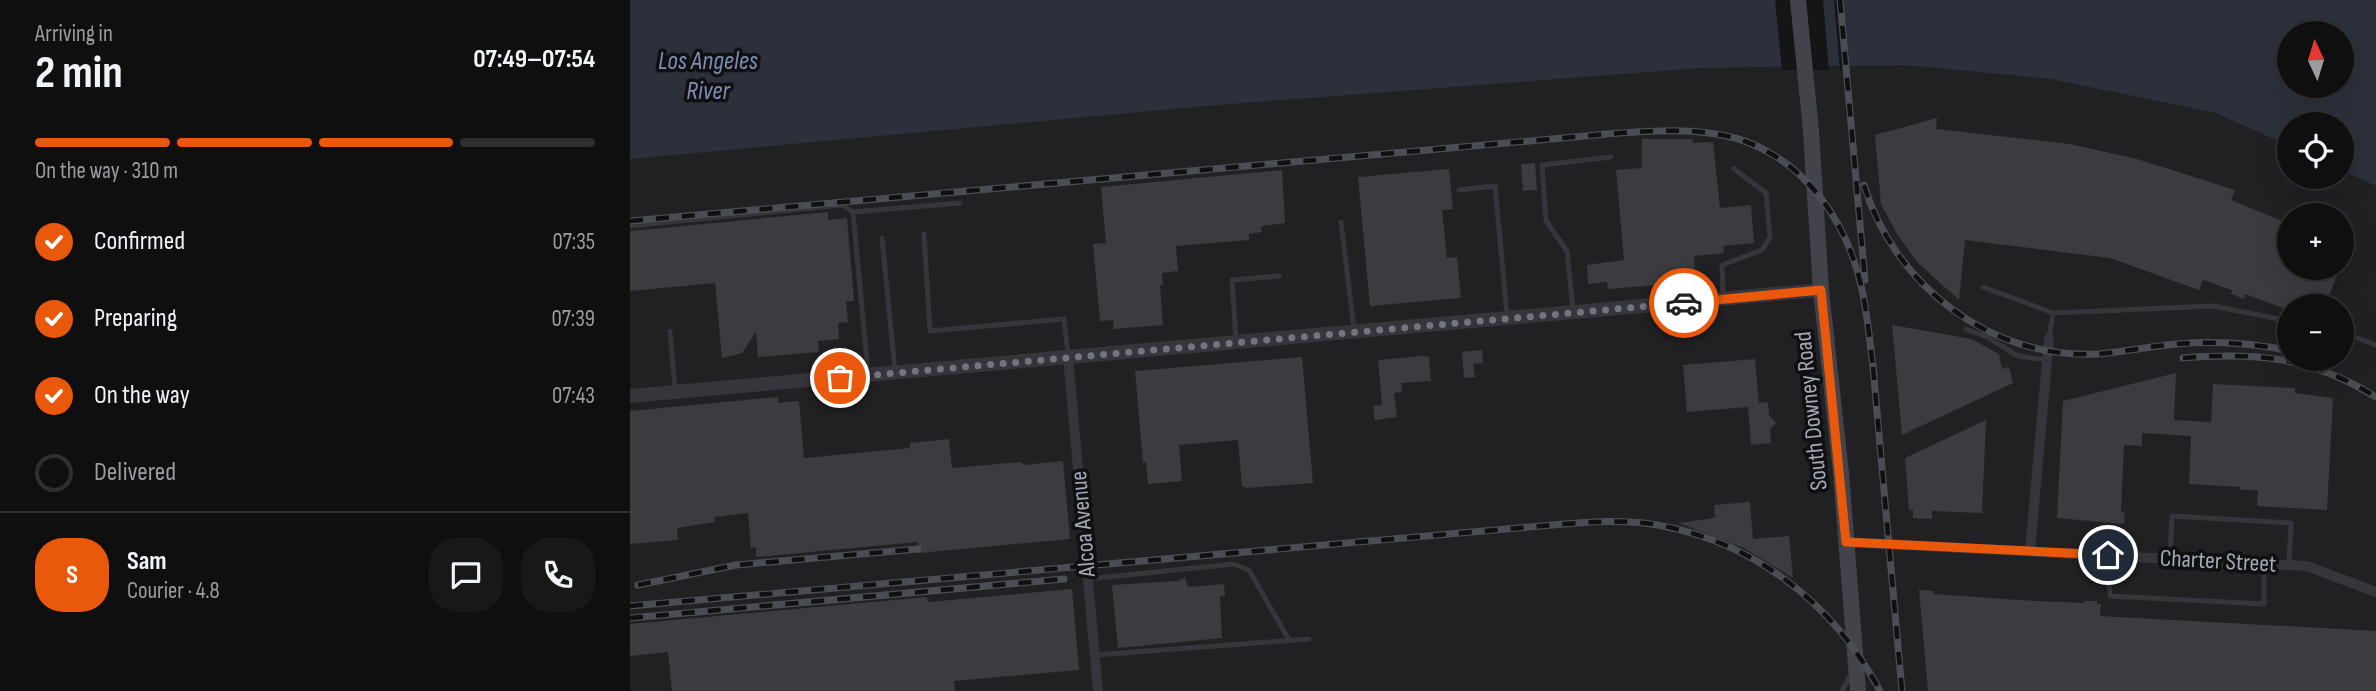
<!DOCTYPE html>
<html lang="en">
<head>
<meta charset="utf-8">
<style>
  body { margin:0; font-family:"Sofia Sans Condensed",sans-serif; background:#191819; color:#f1f3f6; height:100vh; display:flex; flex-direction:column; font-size:26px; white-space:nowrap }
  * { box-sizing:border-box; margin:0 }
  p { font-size:23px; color:#9c9c9f }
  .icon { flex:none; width:38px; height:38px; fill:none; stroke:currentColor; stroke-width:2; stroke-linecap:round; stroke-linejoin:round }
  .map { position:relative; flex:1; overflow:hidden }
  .sheet { display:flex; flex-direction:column; background:#100f10; width:630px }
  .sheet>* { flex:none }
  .needle { width:46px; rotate:356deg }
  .fabs { position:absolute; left:1647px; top:21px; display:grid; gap:14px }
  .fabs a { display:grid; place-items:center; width:77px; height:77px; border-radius:50%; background:#100f10; box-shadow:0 7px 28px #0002,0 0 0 2px #302f30; font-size:35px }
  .pin { position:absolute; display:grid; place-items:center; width:60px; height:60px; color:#fff; margin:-30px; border:4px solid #fff; border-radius:50%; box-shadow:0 2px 7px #0007 }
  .courier { position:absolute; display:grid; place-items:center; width:70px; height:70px; margin:-35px; border:5px solid #ea580c; border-radius:50%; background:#fff; color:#222; box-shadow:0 2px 9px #0007 }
  .head em { font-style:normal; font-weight:700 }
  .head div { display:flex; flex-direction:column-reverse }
  .head { display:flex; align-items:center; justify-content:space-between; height:119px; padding:0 35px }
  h1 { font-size:46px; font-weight:700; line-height:52px }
  .bar { display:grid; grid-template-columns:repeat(4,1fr); gap:10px 7px; align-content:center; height:84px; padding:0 35px }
  .bar i { height:9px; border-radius:5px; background:#302f30 }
  .bar .selected { background:#ea580c }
  .bar p { grid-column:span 4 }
  .line { display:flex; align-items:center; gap:18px; padding:0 35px; border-top:2px solid #302f30 }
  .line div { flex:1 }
  .round { display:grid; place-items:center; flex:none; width:74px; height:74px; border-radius:28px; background:#191819 }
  ol { padding:0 35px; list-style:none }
  li { display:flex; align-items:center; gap:21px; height:77px }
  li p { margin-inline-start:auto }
  li .icon { padding:7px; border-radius:50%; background:#ea580c; color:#fff; stroke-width:4 }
  li:last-child { color:#9c9c9f }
  li i { width:38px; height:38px; border:4px solid #302f30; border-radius:50% }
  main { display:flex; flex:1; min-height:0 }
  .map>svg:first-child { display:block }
  .built { fill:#212023; fill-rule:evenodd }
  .water { fill:#2b303a; fill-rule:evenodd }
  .pier { fill:#151416 }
  .building { fill:#3c3c40 }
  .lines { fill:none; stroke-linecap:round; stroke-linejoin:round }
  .service { stroke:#36353b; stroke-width:5 }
  .minor { stroke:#36353b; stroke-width:10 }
  .tertiary { stroke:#36353b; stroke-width:14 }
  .secondary { stroke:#43444b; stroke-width:16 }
  .rail-casing { stroke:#4c4d54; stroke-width:7 }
  .rail { stroke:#100f11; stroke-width:4.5; stroke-dasharray:13; stroke-linecap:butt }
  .done { stroke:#73747e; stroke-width:7; stroke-dasharray:0 12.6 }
  .route { stroke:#ea580c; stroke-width:9 }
  .labels { text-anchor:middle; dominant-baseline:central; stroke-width:7; stroke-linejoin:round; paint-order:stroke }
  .street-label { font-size:24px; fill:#a6a8b6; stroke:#100f11 }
  .water-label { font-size:26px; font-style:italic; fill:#7d8eb2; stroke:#100f11 }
</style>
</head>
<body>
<main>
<section class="sheet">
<div class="head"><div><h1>2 min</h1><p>Arriving in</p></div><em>07:49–07:54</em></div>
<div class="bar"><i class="selected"></i><i class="selected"></i><i class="selected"></i><i></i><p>On the way · 310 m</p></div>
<ol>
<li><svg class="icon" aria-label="check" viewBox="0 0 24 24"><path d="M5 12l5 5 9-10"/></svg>Confirmed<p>07:35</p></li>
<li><svg class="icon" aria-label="check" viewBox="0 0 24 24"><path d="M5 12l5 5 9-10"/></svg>Preparing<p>07:39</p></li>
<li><svg class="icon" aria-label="check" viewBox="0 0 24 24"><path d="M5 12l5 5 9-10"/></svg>On the way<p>07:43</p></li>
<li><i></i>Delivered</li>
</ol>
<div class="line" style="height:126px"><b class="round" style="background:#ea580c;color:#fff">S</b><div><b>Sam</b><p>Courier · 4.8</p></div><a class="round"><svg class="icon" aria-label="chat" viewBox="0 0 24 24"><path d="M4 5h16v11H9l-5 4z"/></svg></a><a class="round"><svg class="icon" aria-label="phone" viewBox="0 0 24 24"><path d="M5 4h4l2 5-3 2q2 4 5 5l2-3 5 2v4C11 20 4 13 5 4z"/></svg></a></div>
</section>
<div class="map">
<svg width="1746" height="691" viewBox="0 0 1746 691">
  <rect width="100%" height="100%" fill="#151416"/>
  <path class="built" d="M0,0H1746V691H0ZM1659,33H1712V86H1659ZM1659,124H1712V177H1659ZM1659,215H1712V268H1659ZM1659,306H1712V359H1659Z"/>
  <path class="water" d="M0,0H1746V186L1712,170V124H1659V146L1586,113L1421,79L1276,65L1071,68L575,106L0,159ZM1659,33H1712V86H1659Z"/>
  <g class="pier">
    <polygon points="1145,0 1193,0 1199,70 1152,70"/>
    <polygon points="1204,0 1213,0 1219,70 1210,70"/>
  </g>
  <g class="building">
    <polygon points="1307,118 1306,129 1440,144 1507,159 1605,190 1601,200 1659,224 1659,268 1709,268 1696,306 1659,306 1659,310 1615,294 1614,299 1601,294 1602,290 1573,280 1569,290 1480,258 1335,240 1329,300 1287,262 1267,234 1251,204 1245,135"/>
    <polygon points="1012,139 1063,139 1063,143 1083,142 1090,208 1121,205 1124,243 1093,246 1094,253 1064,256 1066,282 978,289 977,282 958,284 957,265 994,260 986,170 1012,168"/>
    <polygon points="905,163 907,190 893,191 891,164"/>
    <polygon points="819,169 823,209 812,210 817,258 827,257 831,298 740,306 728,177"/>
    <polygon points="652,170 655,223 631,226 632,232 619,234 619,240 546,246 548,271 532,273 533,285 530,285 533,325 484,329 483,320 470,321 463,244 476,243 471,187"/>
    <polygon points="198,212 198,220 217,218 224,301 216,301 218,322 208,323 209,339 188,341 189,352 128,357 126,332 112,353 92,358 85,283 0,291 0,231"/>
    <polygon points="1262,325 1342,339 1369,354 1372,369 1379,367 1383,383 1272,435"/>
    <polygon points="852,350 853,363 843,364 845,377 834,378 832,352"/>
    <polygon points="792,356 799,357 801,381 771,383 772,392 764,393 767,417 745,420 743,406 752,405 748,360"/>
    <polygon points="672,357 683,483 616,488 612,486 608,440 549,445 552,481 518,484 516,462 513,463 505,371"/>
    <polygon points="1125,359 1129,403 1138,402 1139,415 1146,423 1140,429 1141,443 1121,445 1118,407 1057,412 1053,365"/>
    <polygon points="1546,373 1544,420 1581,422 1583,384 1665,388 1665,393 1703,398 1697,510 1627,506 1628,490 1610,490 1611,487 1559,484 1561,436 1512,433 1512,446 1494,445 1491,512 1495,513 1494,524 1427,518 1433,401"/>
    <polygon points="148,397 148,403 169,401 174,458 280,448 280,443 319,439 322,468 392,462 393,465 433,461 440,539 289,553 288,542 126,557 126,547 121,548 118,513 84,517 85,522 47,528 48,540 0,544 0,411"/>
    <polygon points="1356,420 1352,513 1302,511 1302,519 1283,518 1283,510 1279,510 1275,458"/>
    <polygon points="1120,502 1123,539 1159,536 1163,578 1114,548 1049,523 1085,518 1084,505"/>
    <polygon points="555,577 558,587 594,584 595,596 590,597 592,638 488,648 482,585 548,581"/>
    <polygon points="442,589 449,670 324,681 325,691 42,691 38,652 0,656 0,624 297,597 298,602"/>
    <polygon points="1289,590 1304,591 1304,594 1388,600 1454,603 1454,601 1467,601 1467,604 1471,604 1470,616 1746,631 1746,691 1298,691"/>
  </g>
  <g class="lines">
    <g class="service">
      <polyline points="829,190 865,186 877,315"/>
      <polyline points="711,222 724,329"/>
      <polyline points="0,226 212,205 223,212"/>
      <polyline points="294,234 300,331 434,319 438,354"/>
      <polyline points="252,238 265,370"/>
      <polyline points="1353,287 1423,313"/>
      <polyline points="1093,296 1092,265 1132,250 1140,237 1136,193 1104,169"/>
      <polyline points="943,309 937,251 916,221 912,165 981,157"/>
      <polyline points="1336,329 1357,337 1388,356 1417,360"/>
      <polyline points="40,331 45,389"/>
      <polyline points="1712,332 1746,345"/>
      <polyline points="606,339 602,280 649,276"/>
      <polyline points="1419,339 1423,313 1583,306 1659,321"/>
      <polyline points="238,372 223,212 330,203"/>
      <polyline points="1478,555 1480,596 1634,604 1634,565"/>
      <polyline points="1540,559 1542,516 1661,523 1659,565"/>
      <polyline points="458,579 603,564 619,570 659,640"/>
      <polyline points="465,655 679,639"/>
      <polyline points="1212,691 1221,674"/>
    </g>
    <g class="minor">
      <polyline points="438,357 468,691"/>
      <polyline points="1216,542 1677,566 1746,592"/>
      <polyline points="1400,551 1419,339"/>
    </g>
    <polyline class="tertiary" points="0,396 1191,290"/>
    <polyline class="secondary" points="1168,0 1181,131 1191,290 1211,473 1228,691"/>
    <g class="rail-casing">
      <g id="rail">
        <polyline points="1210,0 1235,280"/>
        <path d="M1234,185C1264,285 1361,360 1468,354C1494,352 1521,346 1547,344C1584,341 1623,343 1659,351"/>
        <path d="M0,221L977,134C1019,131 1064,127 1105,138C1174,158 1218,222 1232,290C1238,317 1240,346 1244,374"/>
        <path d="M1553,358C1627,352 1681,357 1746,397"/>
        <polyline points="1243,367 1272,691"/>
        <polyline points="8,585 106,565 288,549"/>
        <path d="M0,606L934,524C961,522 987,520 1014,523C1117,536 1202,600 1250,691"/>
        <polyline points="0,618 434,579"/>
      </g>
    </g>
    <use href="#rail" class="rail"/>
  </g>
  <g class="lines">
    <polyline class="done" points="210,378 1054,303"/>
    <polyline class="route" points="1054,303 1191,290 1216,542 1478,555"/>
  </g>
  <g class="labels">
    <g class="street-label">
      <text transform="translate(1181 411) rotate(-96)">South Downey Road</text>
      <text transform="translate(453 524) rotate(-95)">Alcoa Avenue</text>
      <text transform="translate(1588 561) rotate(3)">Charter Street</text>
    </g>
    <g class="water-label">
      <text x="78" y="61">Los Angeles<tspan x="78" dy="30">River</tspan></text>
    </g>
  </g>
</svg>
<div class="fabs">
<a><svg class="needle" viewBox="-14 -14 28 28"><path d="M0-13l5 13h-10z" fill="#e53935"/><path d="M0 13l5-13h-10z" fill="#9c9c9f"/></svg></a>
<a><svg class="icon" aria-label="locate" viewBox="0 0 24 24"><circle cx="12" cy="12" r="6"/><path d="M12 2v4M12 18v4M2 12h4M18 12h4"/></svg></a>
<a>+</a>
<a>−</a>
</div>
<div class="pin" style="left:210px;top:378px;background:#ea580c"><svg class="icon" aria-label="bag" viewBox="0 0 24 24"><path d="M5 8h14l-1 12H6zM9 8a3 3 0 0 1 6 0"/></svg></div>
<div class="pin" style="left:1478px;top:555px;background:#1f2937"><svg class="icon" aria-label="home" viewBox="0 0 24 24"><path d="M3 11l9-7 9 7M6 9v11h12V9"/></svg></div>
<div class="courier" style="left:1054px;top:303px"><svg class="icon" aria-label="car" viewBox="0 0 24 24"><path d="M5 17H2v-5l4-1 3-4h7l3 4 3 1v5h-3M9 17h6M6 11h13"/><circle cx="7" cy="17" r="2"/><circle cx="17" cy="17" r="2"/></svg></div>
</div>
</main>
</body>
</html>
